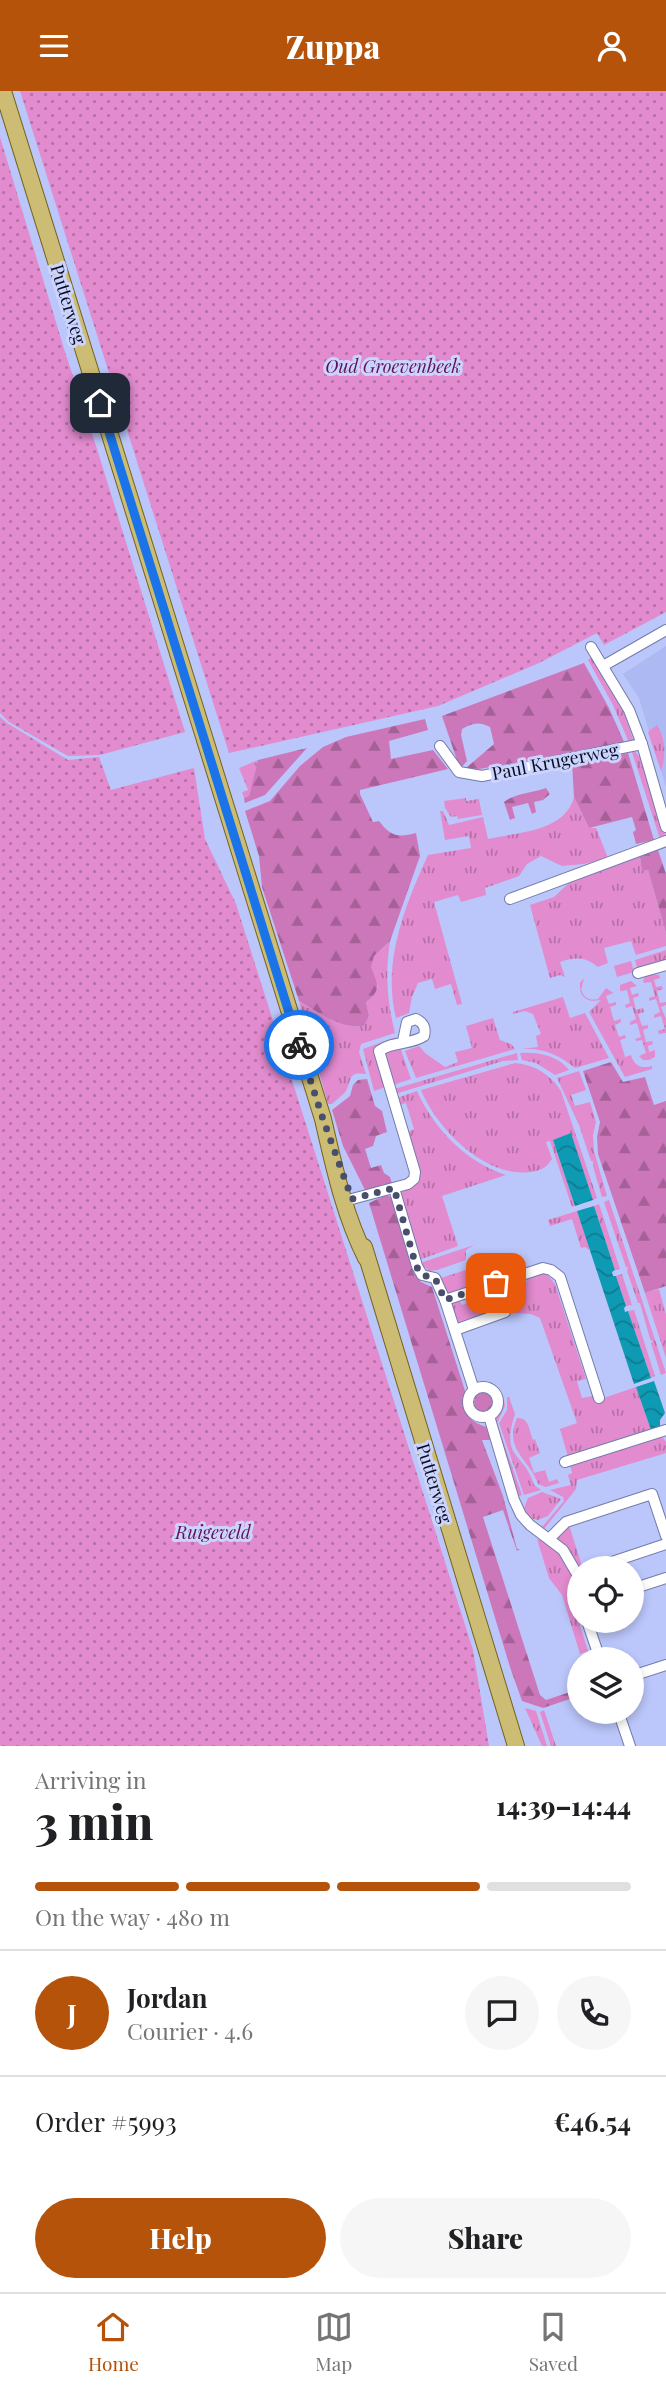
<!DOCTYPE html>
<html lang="en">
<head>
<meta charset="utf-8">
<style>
  body { margin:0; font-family:"Playfair Display",serif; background:#f6f6f6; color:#202124; height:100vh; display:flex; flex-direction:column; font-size:26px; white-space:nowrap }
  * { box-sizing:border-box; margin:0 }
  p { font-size:23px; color:#757577 }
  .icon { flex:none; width:38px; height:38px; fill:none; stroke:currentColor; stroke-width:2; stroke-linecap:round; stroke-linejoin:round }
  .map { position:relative; height:1655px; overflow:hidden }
  .side { display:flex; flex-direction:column; background:#fff; flex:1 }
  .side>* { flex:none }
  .buttons { position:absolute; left:567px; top:1465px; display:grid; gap:14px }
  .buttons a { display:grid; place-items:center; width:77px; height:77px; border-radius:50%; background:#fff; box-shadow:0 4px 10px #0003; font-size:35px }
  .pin { position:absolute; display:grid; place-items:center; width:60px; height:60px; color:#fff; margin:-30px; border-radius:14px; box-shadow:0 4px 10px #0006 }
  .courier { position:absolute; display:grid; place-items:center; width:70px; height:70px; margin:-35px; border:5px solid #1a73e8; border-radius:50%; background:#fff; color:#222; box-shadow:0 2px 9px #0007 }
  .headline em { font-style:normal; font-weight:800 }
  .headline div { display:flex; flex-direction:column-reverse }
  .headline { display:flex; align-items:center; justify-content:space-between; height:119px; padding:0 35px }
  h1 { font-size:46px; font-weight:800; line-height:52px }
  .bar { display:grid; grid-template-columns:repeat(4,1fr); gap:10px 7px; align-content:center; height:84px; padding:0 35px }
  .bar i { height:9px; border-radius:5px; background:#e0e0e0 }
  .bar .current { background:#b45309 }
  .bar p { grid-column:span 4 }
  .line { display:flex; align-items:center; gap:18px; padding:0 35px; border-top:2px solid #e0e0e0 }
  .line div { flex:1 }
  .round { display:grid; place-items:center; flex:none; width:74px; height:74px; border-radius:37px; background:#f6f6f6 }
  .primary-button { display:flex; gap:14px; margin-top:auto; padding:14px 35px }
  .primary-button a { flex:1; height:80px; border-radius:42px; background:#b45309; color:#fff; font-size:28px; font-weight:800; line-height:80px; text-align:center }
  .primary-button a+a { background:#f6f6f6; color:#202124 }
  header { display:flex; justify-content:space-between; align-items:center; height:91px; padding:0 35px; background:#b45309; color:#fff; font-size:32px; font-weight:800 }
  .menu { display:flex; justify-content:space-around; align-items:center; height:98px; border-top:2px solid #e0e0e0; background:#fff; font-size:19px; color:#757577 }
  .menu a { display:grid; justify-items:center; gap:4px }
  .menu .current { color:#b45309 }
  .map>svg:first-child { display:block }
  .built { fill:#adb9f3 }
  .grass { fill:url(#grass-tufts) }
  .forest { fill:url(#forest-firs) }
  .park { fill:url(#park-dots) }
  .water { fill:url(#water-waves) }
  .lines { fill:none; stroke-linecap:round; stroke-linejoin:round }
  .minor-casing { stroke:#727cab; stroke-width:12 }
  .primary-casing { stroke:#73631a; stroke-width:18 }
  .minor { stroke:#fff; stroke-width:10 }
  .primary { stroke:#cdbd74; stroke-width:16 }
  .done { stroke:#484e6c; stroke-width:7; stroke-dasharray:0 12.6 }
  .route { stroke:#1a73e8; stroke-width:9 }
  .labels { text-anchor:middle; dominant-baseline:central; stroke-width:6; stroke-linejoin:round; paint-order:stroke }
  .street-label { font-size:18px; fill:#0a0d1f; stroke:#cbd4fe }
  .park-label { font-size:18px; font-style:italic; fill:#611355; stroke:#cbd4fe }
</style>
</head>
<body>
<header><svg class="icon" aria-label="menu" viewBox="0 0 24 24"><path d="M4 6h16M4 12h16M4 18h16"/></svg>Zuppa<svg class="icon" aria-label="person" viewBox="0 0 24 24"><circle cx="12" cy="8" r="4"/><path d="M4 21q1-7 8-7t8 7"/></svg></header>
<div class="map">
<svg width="666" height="1655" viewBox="0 0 666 1655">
  <defs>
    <pattern id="grass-tufts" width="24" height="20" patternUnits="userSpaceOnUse" patternTransform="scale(1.75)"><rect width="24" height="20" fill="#e28bcf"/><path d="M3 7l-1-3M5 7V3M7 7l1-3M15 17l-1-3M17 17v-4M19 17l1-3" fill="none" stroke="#b570a7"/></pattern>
    <pattern id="forest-firs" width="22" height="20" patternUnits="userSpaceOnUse" patternTransform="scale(1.75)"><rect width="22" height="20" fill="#cd77bb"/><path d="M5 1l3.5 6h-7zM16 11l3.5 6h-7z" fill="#a56097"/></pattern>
    <pattern id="park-dots" width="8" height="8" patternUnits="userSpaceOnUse" patternTransform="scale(1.75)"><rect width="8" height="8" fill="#e28bcf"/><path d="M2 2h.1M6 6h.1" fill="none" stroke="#b570a7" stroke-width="1.8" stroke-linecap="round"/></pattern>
    <pattern id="water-waves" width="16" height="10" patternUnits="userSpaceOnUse" patternTransform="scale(1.75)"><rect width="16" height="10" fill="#0f9ab3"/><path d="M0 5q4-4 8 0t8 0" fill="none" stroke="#0d7c91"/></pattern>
  </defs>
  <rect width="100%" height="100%" fill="#bbc6fa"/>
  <polygon class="built" points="666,555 666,696 639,607 623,583"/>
  <g class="grass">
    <polygon points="592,566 594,567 624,622 634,651 630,654 613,614 588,569"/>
    <path d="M657,634C666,648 666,665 661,680L648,641Z"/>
    <polygon points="635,660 641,668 666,745 660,748 632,661"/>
    <polygon points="258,669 249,705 244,707 242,701 248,699 239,677"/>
    <path d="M574,706L589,737H596L608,767L584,773L562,775L541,765L527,773L519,785L485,797L486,804L461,811L458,804L434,811L462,913L457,914L451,893L435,898L432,888L418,892L412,906L409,922L396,927C382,872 405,814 428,764L471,757L469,745L445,749L440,720H443L449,734L483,726L488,748C518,741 565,741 574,706Z"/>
    <polygon points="466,707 466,710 479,708 482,724 458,728 457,725 451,726 445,717 444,710"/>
    <path d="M640,766L642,780L648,779L666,842V855L636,864L631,850L604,857L608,872L598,876C586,865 573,866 560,871L565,886L560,884L550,887L530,814L554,806L569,792Z"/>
    <path d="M390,850C385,883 387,910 395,942L361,953L359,961L366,983C347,980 352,989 346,1000C343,1004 336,1009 332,1013H328L299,910C320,922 339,938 364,935L369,925L366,911L378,896L370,876L374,865Z"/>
    <polygon points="666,859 666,871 638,880 635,869"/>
    <polygon points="631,870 634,881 617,886 614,875"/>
    <polygon points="652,883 659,884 660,887 654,889 656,896 662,895 663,898 657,900 660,912 666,911 666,914 661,916 666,928 666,942 659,943 658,940 665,938 661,925 654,927 654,924 660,921 656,908 649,910 649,907 655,905 651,891 644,892 643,890 645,885"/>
    <path d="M584,887L581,899C584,907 589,910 598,908L606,897L613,902L606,905L609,913L616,911V914L610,916L614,930L621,928V931L615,934L619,946L625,944L626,947L620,949L625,966L631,964C634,975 642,978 652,975V978L625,986L589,921L601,909C588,912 579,907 580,892Z"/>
    <polygon points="631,890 637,895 630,897 632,904 638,902 639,905 633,907 636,919 643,917 644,921 638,923 642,935 648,934 648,937 643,939 646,951 652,950 653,953 648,955 649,961 655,959 655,966 649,969 643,969 639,965 646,962 642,949 636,950 635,948 641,946 637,932 630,934 630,931 636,928 632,915 626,917 625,914 630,912 627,899 620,900 620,894"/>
    <path d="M563,906L570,927L585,922L609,967L575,977C558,963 541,956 519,958L538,956L536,945L541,943L533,923L525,920L513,923V921Z"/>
    <polygon points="493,927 500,949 511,953 515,958 416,987 405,960 419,955 425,962 445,976 458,971 455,961 472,957 466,935"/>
    <polygon points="396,946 395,949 380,954 386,996 374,1000 363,958"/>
    <polygon points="400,956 411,988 393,994 384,963"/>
    <polygon points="517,962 518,969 503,970 395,1003 394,998"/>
    <path d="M520,962C538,961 557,964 569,979L555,984L536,972L522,969Z"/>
    <path d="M515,972C535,974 550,983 561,1000L597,1107L593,1109L571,1043L553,1049L575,1115L572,1116L550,1050L546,1051L552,1068C546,1077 541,1080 530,1081C485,1087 437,1038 421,999Z"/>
    <polygon points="579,980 586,999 571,1004 575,1015 590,1011 596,1031 593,1044 594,1060 607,1105 602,1106 593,1075 593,1070 591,1070 579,1034 557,987"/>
    <path d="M417,1000C434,1038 466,1071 506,1084L442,1105L458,1155L419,1169L400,1102L415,1094L408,1041L414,1038L406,1012L399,1014L397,1007Z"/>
    <polygon points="609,1109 666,1282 661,1284 651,1252 653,1251 650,1248 640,1212 638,1212 627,1180 628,1176 626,1176 604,1111"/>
    <polygon points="599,1113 620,1178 615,1179 594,1115"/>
    <polygon points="577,1120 589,1155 589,1159 585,1156 581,1157 572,1128 550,1135 548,1129"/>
    <polygon points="474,1154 466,1159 466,1169 437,1179 429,1180 420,1172"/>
    <polygon points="469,1178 474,1196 450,1203 445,1200 441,1187"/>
    <polygon points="546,1182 555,1193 586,1288 577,1290 582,1307 593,1305 595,1310 636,1296 651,1339 568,1366 560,1338 577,1332 540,1227 531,1223 512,1222 510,1219 517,1216 511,1199 504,1201 505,1195 514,1191 516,1194 527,1190 526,1186"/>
    <polygon points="622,1183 632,1214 626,1215 616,1185"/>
    <polygon points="659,1198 666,1224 666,1267 645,1202"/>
    <polygon points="486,1199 490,1199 496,1204 489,1206 491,1213 498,1211 497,1218 458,1231 451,1212 459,1209 462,1214 488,1205"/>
    <polygon points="634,1219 655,1285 651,1287 628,1220"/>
    <path d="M509,1306L515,1323C500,1369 524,1360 534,1394L541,1399L524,1404L499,1332L507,1319V1307Z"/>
    <polygon points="504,1309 505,1315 497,1332 522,1404 519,1405 494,1330 500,1319 502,1310"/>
    <path d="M517,1327C529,1326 529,1339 533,1349L535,1348L540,1362L529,1367L534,1382L545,1379L549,1391L557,1388L559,1392L546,1396L538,1393C530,1368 503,1359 517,1327Z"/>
    <polygon points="661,1344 666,1351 666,1362 577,1389 576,1398 544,1438 542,1436 564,1410 563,1406 550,1399 571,1394 568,1384 572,1382 570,1373"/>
    <polygon points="542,1401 561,1408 548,1425 538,1429 530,1427 524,1417 528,1407"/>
    <polygon points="569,1434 582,1475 577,1477 556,1448"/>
    <path d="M537,1448C560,1454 569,1475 577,1496L570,1503L588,1560L580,1563L562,1504L549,1487Z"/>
    <polygon points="525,1617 536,1620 547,1655 542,1655"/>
    <polygon points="544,1619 556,1655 551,1655 540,1621"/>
  </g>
  <g class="forest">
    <path d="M584,572L609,617L625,653L473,679L466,677L494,653L490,636C479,630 472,632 462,638L461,644L467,670L460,678L442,625Z"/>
    <path d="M425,628L428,639L389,650L391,668L433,659L448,678L360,699V703L373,731L379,730C390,745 398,747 416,742L420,765L390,850L374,865L371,876C377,893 383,898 366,911L369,925L364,935C339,938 320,922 299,910L262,796L259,765L245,720L270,710L300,675L323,656L346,646Z"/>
    <polygon points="307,657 265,704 245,712 244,707 249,705 258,669"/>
    <polygon points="628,662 654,749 636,753 633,741 636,739 632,726 589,737 574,706 572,672"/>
    <path d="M546,697L550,703L543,709L534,711L536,721L532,723L528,712L512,716L515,727L510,729L504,711C515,702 533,702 546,697Z"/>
    <polygon points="658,759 666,783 666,842 648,779 642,780 640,766"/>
    <polygon points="611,971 623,991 645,986 654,1014 666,1010 666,1195 645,1202 598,1063 597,1046 600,1031 583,980"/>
    <polygon points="367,988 375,1015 382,1020 387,1041 376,1045 373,1055 365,1058 371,1077 381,1074 384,1082 390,1086 392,1093 368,1099 365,1099 343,1055 332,1019 350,1005 353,994 358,989"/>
    <path d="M386,1104L391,1106L414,1183L421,1191L432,1196L466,1303C458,1320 470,1331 486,1336L491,1349H482L503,1405L517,1458H520L517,1460L503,1419L483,1426L540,1604L546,1609L579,1598V1605L543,1617L522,1610L510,1576L369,1112Z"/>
    <circle cx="484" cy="1311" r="10"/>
  </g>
  <g class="park">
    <polygon points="20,0 666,0 666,521 604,554 597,542 539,572 438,615 229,662"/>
    <polygon points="0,46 65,261 97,358 185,641 100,664 68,665 9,631 0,622"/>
    <polygon points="0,626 7,632 68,669 99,666 111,699 194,677 205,748 236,813 473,1559 489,1655 0,1655"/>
  </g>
  <g class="water">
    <polygon points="571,1042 593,1109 575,1115 553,1049"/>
    <polygon points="594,1115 615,1179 612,1181 613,1185 616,1185 626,1215 624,1217 625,1221 628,1220 651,1287 634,1293 577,1120"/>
    <polygon points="654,1290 665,1322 660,1329 660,1336 651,1339 636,1296"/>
  </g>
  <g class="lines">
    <g class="minor-casing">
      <g id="minor">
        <polyline points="591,556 629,619 642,653 666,736"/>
        <polyline points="603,575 666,539"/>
        <polyline points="440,655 459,681 482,685 642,653"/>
        <polyline points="510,808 666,750"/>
        <polyline points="638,882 666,874"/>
        <polyline points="394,1097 417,1175 422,1184 435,1187 445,1209 474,1299"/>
        <path d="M352,1108L408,1093L414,1088L415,1081L379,960C392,950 411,954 424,945C426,937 424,932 416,928L407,931L403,950"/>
        <polyline points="445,1209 543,1177 551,1179 560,1186 599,1307"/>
        <polyline points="455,1239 505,1221 496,1192"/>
        <circle cx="483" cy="1311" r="15"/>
        <polyline points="489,1325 514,1409 521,1424 530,1434 563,1459 577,1483"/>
        <polyline points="565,1371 666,1339"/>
        <polyline points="550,1447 566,1431 652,1403 666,1445"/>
        <polyline points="594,1477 666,1453"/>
        <polyline points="632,1498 666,1487"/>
        <polyline points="587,1530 600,1568"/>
        <polyline points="632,1585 666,1574"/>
        <polyline points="618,1620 630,1655"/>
      </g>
    </g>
    <g class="primary-casing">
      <g id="primary">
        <path d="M3,0L323,1028C334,1076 344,1123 366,1167"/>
        <polyline points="364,1156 516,1655"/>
      </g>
    </g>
    <use href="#minor" class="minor"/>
    <use href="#primary" class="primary"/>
  </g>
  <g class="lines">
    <polyline class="done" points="299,954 323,1028 352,1108 394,1097 416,1175 422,1184 435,1187 445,1209 496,1192"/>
    <polyline class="route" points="100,312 299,954"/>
  </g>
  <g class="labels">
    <g class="street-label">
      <text transform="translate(69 213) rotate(73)">Putterweg</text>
      <text transform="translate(555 670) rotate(-11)">Paul Krugerweg</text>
      <text transform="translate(435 1392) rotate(73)">Putterweg</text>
    </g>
    <g class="park-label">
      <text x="393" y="275">Oud Groevenbeek</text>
      <text x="213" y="1441">Ruigeveld</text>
    </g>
  </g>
</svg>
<div class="buttons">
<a><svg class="icon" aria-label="locate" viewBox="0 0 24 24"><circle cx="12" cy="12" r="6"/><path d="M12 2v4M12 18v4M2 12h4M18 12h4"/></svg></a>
<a><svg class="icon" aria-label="layers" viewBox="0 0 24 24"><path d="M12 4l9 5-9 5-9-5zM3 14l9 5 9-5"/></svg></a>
</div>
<div class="pin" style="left:496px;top:1192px;background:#ea580c"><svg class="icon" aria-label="bag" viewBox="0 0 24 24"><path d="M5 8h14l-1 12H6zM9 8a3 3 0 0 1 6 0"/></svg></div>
<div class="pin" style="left:100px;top:312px;background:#1f2937"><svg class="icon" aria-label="home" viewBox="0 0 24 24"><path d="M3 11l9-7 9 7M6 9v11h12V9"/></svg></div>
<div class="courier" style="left:299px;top:954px"><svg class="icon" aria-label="bike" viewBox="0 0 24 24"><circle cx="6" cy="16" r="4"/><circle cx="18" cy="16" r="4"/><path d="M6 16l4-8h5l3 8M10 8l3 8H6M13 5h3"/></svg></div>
</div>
<section class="side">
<div class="headline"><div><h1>3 min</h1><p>Arriving in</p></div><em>14:39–14:44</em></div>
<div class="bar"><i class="current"></i><i class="current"></i><i class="current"></i><i></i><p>On the way · 480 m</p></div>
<div class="line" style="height:126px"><b class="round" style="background:#b45309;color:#fff">J</b><div><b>Jordan</b><p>Courier · 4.6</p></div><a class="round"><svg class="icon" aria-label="chat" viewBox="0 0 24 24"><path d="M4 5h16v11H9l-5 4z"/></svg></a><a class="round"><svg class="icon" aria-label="phone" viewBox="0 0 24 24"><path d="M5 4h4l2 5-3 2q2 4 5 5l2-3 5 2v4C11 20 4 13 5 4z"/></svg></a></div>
<div class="line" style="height:91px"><div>Order #5993</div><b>€46.54</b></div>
<div class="primary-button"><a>Help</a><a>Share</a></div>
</section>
<nav class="menu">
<a class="current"><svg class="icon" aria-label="home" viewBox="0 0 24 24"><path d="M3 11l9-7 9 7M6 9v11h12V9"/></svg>Home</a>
<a><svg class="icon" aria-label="map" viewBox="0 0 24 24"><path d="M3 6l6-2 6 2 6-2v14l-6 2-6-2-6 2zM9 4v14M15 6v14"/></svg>Map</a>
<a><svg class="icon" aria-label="saved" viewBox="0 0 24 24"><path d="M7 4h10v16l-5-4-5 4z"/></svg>Saved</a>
</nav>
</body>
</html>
